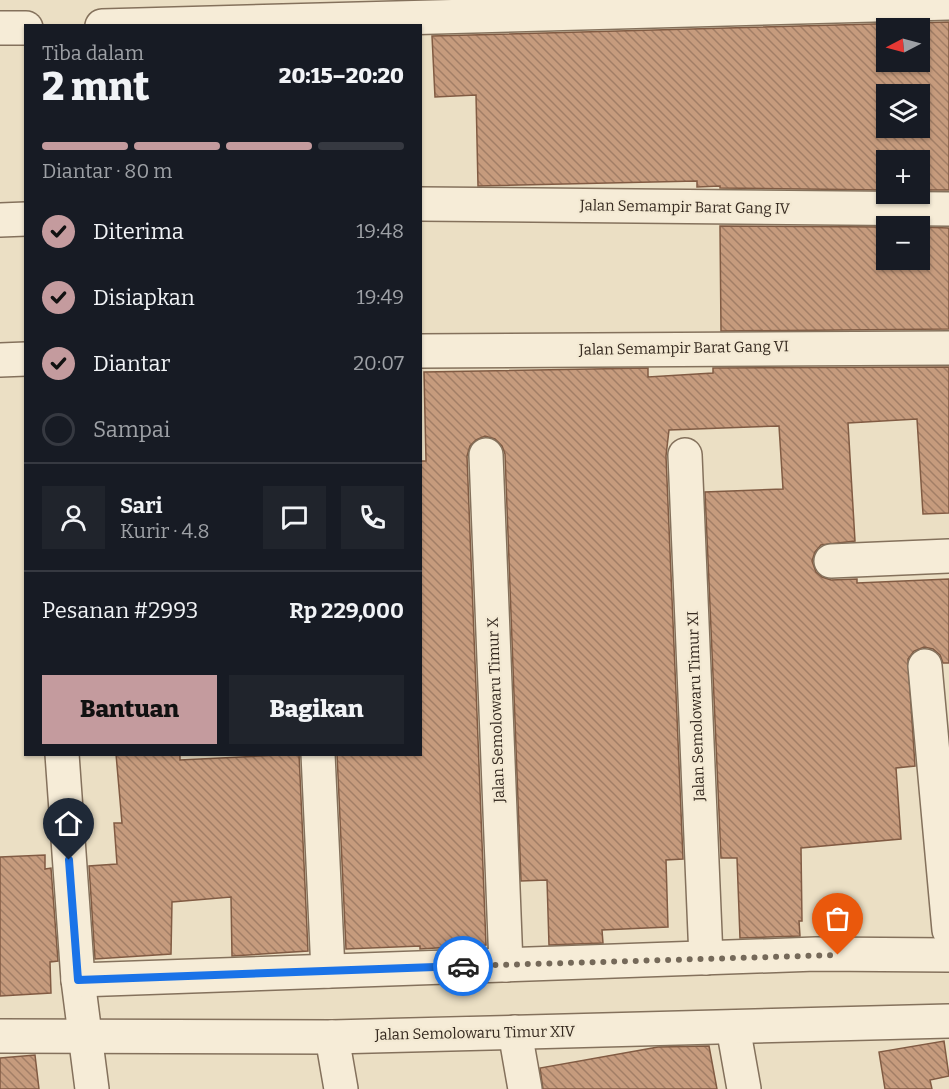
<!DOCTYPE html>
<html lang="id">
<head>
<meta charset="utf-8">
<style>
  body { margin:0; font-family:Bitter,serif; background:#20242c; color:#f1f3f6; height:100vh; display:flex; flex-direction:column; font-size:22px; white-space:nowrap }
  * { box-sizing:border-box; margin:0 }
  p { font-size:20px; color:#9ea1a6 }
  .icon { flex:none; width:33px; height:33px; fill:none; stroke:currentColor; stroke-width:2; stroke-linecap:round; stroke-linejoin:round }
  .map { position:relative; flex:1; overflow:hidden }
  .panel { position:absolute; left:24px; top:24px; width:398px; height:732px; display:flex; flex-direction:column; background:#171b24; border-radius:0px; box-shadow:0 2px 4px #0004 }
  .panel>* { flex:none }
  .needle { width:39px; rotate:264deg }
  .fabs { position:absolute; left:876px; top:18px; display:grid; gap:12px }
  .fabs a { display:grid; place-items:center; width:54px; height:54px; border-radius:0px; background:#171b24; box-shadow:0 2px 4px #0004; font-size:30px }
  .pin { position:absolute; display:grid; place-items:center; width:51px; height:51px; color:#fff; margin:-62px -26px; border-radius:50% 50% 50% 0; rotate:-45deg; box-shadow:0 0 6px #0007 }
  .pin .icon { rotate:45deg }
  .courier { position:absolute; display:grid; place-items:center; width:60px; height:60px; margin:-30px; border:4px solid #1a73e8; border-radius:50%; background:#fff; color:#222; box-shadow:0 2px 8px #0007 }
  .summary em { font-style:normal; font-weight:800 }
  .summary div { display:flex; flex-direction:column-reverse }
  .summary { display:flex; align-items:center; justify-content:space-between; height:102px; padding:0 18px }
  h1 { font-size:39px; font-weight:800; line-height:45px }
  .bar { display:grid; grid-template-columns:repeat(4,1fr); gap:9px 6px; align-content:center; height:72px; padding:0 18px }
  .bar i { height:8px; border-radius:4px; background:#363941 }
  .bar .active { background:#c49b9e }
  .bar p { grid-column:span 4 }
  .line { display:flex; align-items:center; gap:15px; padding:0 18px; border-top:2px solid #363941 }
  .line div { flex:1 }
  .round { display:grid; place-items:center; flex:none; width:63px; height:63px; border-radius:0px; background:#20242c }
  ol { padding:0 18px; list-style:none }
  li { display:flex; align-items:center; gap:18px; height:66px }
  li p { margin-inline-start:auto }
  li .icon { padding:6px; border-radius:50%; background:#c49b9e; color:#111; stroke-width:4 }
  li:last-child { color:#9ea1a6 }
  li i { width:33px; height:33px; border:3px solid #363941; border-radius:50% }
  .primary-button { display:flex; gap:12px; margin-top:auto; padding:12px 18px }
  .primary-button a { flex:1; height:69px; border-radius:0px; background:#c49b9e; color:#111; font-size:24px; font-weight:800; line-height:69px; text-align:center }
  .primary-button a+a { background:#20242c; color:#f1f3f6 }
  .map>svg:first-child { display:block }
  .building { fill:url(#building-back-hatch); stroke:#815b43; stroke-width:1.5; fill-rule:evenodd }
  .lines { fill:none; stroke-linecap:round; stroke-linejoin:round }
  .minor-casing { stroke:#84715c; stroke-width:36 }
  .minor { stroke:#f6ecd7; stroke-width:33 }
  .done { stroke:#756959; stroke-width:6; stroke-dasharray:0 10.8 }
  .route { stroke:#1a73e8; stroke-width:8 }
  .labels { text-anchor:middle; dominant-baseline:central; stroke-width:4.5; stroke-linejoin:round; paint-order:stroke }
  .street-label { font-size:15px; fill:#35291f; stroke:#f3e9d3 }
</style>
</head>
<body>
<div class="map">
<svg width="949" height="1089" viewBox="0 0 949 1089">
  <defs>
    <pattern id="building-back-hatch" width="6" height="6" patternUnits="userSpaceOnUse" patternTransform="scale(1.5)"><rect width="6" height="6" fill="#c69b7d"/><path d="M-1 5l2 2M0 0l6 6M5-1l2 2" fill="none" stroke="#a27e66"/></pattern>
  </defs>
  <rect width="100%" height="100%" fill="#ebdfc4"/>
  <g class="building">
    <path d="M949,22V190H920V160H886V190L720,188V186L697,187V181L478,186L476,95L435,97L432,36ZM886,28H920V62H886ZM886,94H920V128H886Z"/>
    <polygon points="720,226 886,227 886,260 920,260 920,227 949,228 949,329 721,331"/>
    <polygon points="949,367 949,513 923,514 917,419 848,423 855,541 821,545 815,552 812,561 816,572 822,577 831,580 857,579 857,583 949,579 949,663 943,663 940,655 933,649 924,647 914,651 908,659 915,766 896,768 901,839 801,848 802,921 799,921 800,936 740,938 737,858 721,858 705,492 783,489 779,426 669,430 666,456 683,859 666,860 668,927 602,930 603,943 549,945 547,880 521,881 505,454 502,446 495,439 485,436 476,440 470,446 467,456 486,945 420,949 420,946 346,949 337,754 420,754 420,461 426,461 424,372 648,368 648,377 713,373 713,368"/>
    <polygon points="116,754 180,754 180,760 299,754 308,951 232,956 231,897 172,902 171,954 95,959 89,866 117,864 114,823 122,823"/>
    <polygon points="45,855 45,869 51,868 58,961 50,962 51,993 0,996 0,857"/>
    <polygon points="944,1041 949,1076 930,1080 932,1089 885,1089 879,1052"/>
    <polygon points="709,1046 717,1089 543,1089 540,1068 658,1047"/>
    <polygon points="35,1055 39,1089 0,1089 0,1058"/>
  </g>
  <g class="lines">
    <g class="minor-casing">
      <g id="minor">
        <polyline points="102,26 949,3"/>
        <polyline points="0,28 26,28"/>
        <polyline points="420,204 949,209"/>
        <polyline points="0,220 26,219"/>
        <polyline points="420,351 949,348"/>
        <polyline points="0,360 26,359"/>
        <polyline points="486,455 506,965"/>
        <polyline points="685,455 706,958"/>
        <polyline points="831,561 949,556"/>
        <polyline points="925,666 949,930"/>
        <polyline points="62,754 78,980 92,1089"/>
        <polyline points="318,754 328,971"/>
        <polyline points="78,980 816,954 949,955"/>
        <polyline points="733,1027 744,1089"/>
        <polyline points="515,1032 525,1089"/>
        <polyline points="0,1036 332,1037 949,1021"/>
        <polyline points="332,1037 341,1089"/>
      </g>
    </g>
    <use href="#minor" class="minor"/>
  </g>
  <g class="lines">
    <polyline class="done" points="463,966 838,955"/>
    <polyline class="route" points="69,860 78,980 463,966"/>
  </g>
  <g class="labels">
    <g class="street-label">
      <text transform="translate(685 207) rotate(1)">Jalan Semampir Barat Gang IV</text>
      <text transform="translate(684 348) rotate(-1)">Jalan Semampir Barat Gang VI</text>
      <text transform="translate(696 706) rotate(-92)">Jalan Semolowaru Timur XI</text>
      <text transform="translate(496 710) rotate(-92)">Jalan Semolowaru Timur X</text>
      <text transform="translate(475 1033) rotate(-1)">Jalan Semolowaru Timur XIV</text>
    </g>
  </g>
</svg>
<div class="fabs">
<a><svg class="needle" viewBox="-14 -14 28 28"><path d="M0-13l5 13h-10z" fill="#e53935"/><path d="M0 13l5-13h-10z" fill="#9ea1a6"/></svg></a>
<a><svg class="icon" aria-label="layers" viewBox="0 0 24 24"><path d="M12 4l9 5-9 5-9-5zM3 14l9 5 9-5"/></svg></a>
<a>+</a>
<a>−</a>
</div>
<div class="pin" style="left:838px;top:955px;background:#ea580c"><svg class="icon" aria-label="bag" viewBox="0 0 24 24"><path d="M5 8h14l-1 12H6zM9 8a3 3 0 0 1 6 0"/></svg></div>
<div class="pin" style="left:69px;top:860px;background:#1f2937"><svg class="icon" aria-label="home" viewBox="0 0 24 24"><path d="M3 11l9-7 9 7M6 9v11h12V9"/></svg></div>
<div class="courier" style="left:463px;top:966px"><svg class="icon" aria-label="car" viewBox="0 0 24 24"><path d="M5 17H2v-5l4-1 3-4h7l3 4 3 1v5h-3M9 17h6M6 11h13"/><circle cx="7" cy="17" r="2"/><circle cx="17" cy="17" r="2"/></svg></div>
<section class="panel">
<div class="summary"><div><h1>2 mnt</h1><p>Tiba dalam</p></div><em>20:15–20:20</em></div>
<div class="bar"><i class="active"></i><i class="active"></i><i class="active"></i><i></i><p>Diantar · 80 m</p></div>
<ol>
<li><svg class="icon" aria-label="check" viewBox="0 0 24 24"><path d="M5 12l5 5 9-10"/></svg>Diterima<p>19:48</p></li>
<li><svg class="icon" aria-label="check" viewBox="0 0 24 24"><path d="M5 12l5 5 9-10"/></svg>Disiapkan<p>19:49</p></li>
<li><svg class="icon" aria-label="check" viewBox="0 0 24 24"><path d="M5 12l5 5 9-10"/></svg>Diantar<p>20:07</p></li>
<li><i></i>Sampai</li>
</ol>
<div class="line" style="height:108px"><a class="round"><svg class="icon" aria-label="person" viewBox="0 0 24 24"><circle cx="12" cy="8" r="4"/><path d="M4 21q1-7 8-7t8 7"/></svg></a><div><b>Sari</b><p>Kurir · 4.8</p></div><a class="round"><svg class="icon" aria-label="chat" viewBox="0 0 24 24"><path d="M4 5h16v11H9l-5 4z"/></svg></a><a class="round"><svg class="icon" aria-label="phone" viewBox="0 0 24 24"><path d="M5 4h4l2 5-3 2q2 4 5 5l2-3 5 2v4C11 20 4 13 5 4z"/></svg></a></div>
<div class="line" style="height:78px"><div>Pesanan #2993</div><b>Rp 229,000</b></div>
<div class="primary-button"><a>Bantuan</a><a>Bagikan</a></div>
</section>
</div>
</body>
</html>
